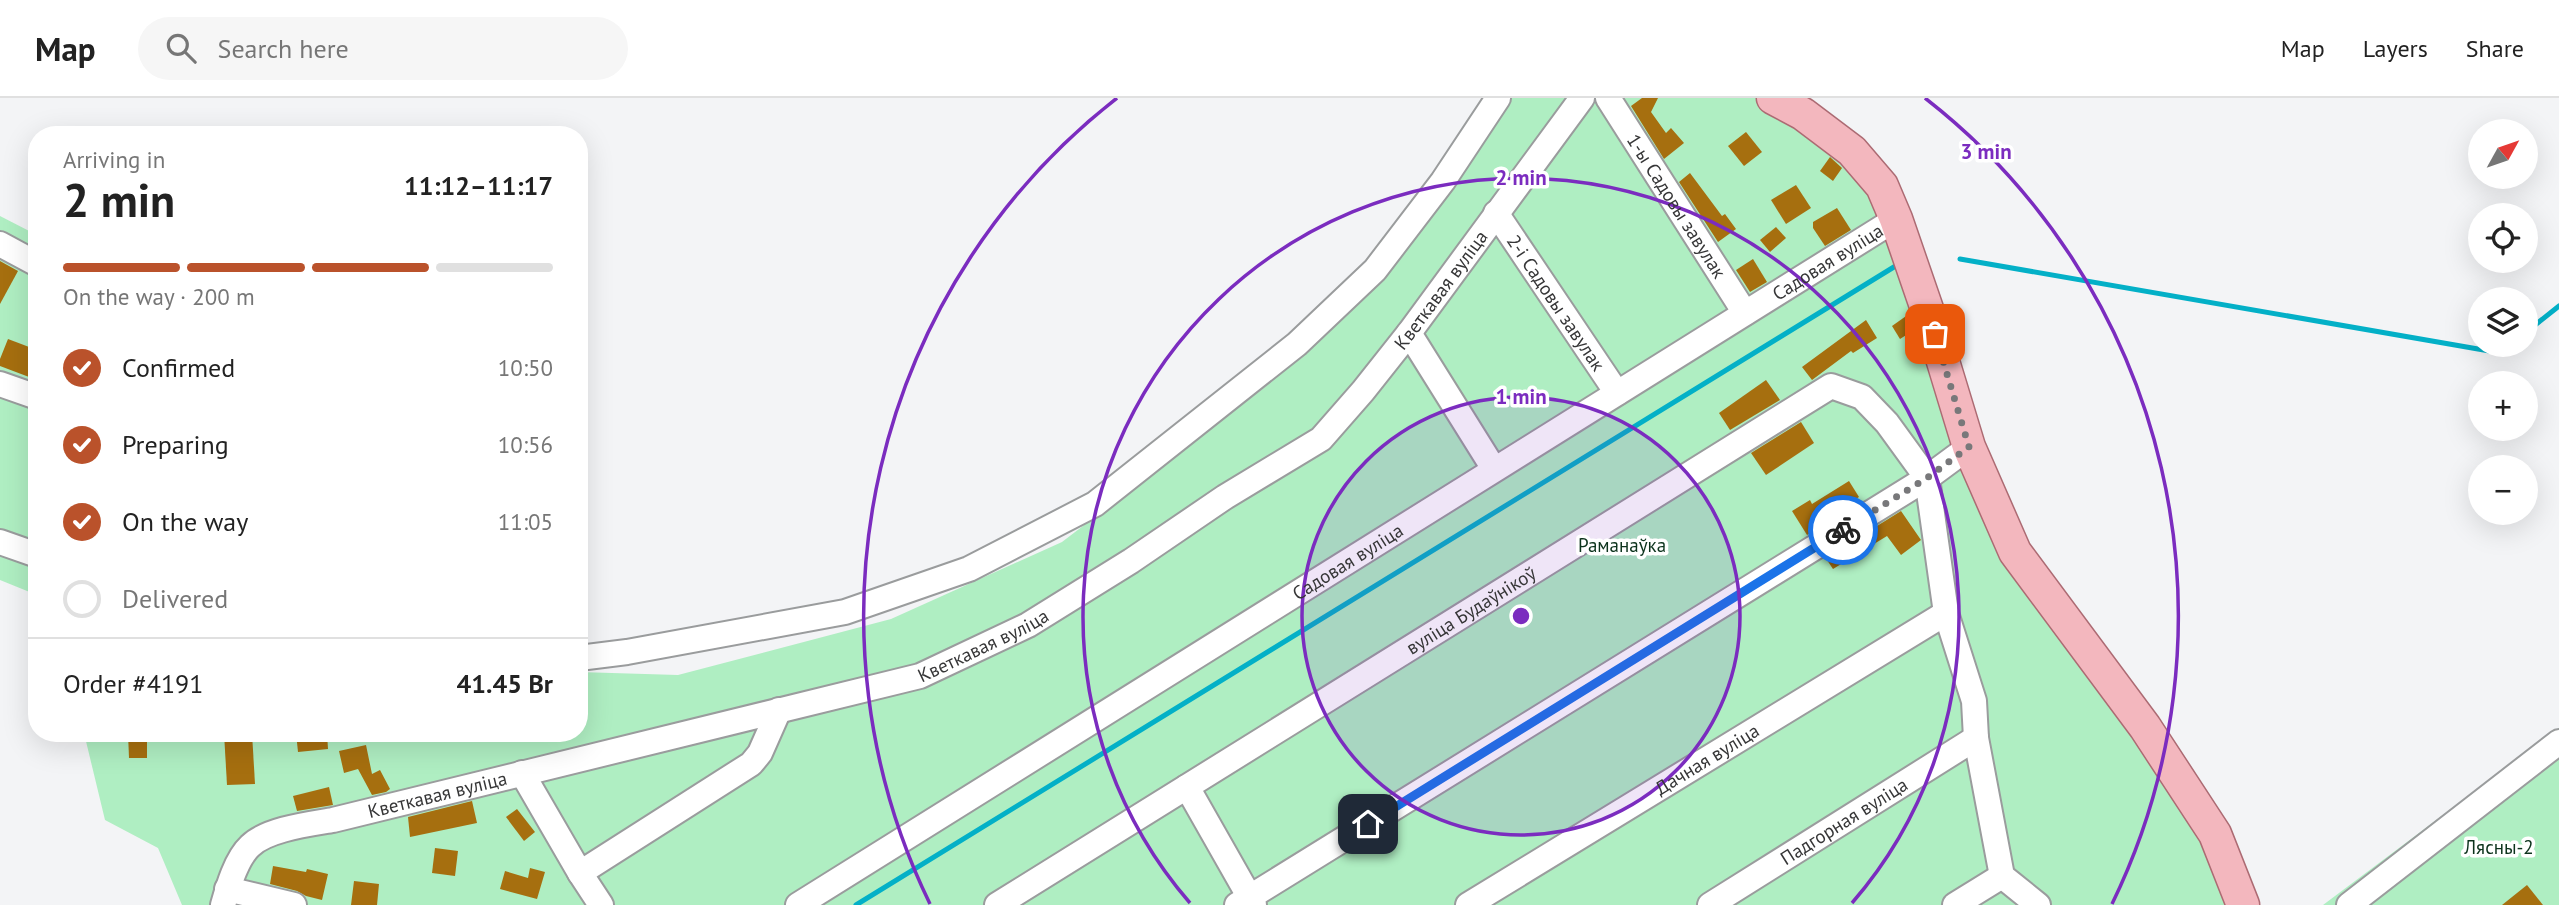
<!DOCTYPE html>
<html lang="en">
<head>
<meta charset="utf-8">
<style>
  body { margin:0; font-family:"PT Sans",sans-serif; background:#f6f6f6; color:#222; height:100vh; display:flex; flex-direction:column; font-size:26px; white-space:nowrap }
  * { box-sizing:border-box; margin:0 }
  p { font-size:23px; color:#767676 }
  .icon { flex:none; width:38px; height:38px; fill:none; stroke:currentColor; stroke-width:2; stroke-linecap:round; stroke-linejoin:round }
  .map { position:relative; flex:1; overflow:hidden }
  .panel { position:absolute; left:28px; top:28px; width:560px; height:616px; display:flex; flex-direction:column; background:#fff; border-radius:28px; box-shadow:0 7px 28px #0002 }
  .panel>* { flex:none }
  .needle { width:46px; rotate:50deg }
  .tools { position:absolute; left:2468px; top:21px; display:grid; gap:14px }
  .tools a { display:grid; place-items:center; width:70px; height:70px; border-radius:50%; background:#fff; box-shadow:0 7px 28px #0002; font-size:35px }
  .pin { position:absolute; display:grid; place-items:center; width:60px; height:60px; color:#fff; margin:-30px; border-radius:14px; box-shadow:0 4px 10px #0006 }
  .courier { position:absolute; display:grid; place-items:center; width:70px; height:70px; margin:-35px; border:5px solid #1a73e8; border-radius:50%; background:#fff; color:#222; box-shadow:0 2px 9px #0007 }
  .summary em { font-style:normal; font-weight:700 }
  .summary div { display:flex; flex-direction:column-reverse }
  .summary { display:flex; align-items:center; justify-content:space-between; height:119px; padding:0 35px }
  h1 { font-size:46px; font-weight:700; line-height:52px }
  .bar { display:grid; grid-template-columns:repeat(4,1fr); gap:10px 7px; align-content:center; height:84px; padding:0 35px }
  .bar i { height:9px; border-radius:5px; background:#e0e0e0 }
  .bar .selected { background:#ba522b }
  .bar p { grid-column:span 4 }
  .line { display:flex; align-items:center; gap:18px; padding:0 35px; border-top:2px solid #e0e0e0 }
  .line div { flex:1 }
  ol { padding:0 35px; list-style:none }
  li { display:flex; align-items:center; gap:21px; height:77px }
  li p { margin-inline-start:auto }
  li .icon { padding:7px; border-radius:50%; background:#ba522b; color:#fff; stroke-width:4 }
  li:last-child { color:#767676 }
  li i { width:38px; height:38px; border:4px solid #e0e0e0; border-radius:50% }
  header { display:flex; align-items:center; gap:42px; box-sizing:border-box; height:98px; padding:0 35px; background:#fff; border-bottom:2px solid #e0e0e0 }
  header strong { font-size:33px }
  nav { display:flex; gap:38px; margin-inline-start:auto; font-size:24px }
  .search { width:490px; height:63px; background:#f6f6f6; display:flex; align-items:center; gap:18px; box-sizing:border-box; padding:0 24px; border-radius:38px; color:#767676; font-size:26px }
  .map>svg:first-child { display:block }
  .green { fill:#afeec2 }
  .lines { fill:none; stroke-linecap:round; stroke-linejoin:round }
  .stream { stroke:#03b0c7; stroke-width:5 }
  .building { fill:#a66f0f }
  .minor-casing { stroke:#9a9c9d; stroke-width:28 }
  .major-casing { stroke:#ac6b73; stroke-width:35 }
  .minor { stroke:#fff; stroke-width:24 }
  .major { stroke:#f3b7be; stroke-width:32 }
  .done { stroke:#78787a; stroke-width:7; stroke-dasharray:0 12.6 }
  .route { stroke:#1a73e8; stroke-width:9 }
  .ring { fill:none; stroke:#7b2cbf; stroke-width:3.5 }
  .labels { text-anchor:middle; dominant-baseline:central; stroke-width:7; stroke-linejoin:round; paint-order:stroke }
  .street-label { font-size:19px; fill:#363637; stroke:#fff }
  .park-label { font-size:19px; fill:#0c331c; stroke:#fff }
  .centre { fill:#7b2cbf; stroke:#fff; stroke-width:3.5 }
  .ring-label { font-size:21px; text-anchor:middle; font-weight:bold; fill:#7b2cbf; stroke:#fff; stroke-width:7; stroke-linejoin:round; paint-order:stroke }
</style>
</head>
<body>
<header>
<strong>Map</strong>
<div class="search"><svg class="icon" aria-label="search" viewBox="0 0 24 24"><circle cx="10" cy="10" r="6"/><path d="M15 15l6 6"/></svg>Search here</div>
<nav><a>Map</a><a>Layers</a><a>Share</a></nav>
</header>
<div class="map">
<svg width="2559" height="807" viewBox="0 0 2559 807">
  <rect width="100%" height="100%" fill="#f3f4f6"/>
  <g class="green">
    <polygon points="1508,0 1773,0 1882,88 1969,349 2243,807 182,807 158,750 105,722 84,635 579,635 579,574 678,577 891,521 1062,444 1265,289 1366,195"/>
    <polygon points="0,118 37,137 37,506 32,495 0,482"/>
    <polygon points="2559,630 2559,807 2323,807"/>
  </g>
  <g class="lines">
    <g class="stream">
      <polyline points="1960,161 2501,255 2511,247"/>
      <polyline points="2525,235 2559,208"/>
      <polyline points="856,807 1902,164"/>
    </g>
  </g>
  <g class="building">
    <polygon points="1642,0 1658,0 1651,14 1666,35 1671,30 1684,45 1664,61 1631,8"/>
    <polygon points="1746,34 1762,54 1744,68 1728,48"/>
    <polygon points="1830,59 1842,70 1833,83 1820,73"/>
    <polygon points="1690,75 1722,118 1725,116 1736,131 1718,144 1679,84"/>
    <polygon points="1796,87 1811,110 1786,126 1771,102"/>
    <polygon points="1837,110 1851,132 1825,148 1813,130 1813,124"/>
    <polygon points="1776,129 1786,140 1770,154 1760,142"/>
    <polygon points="1753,161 1767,184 1750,194 1736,172"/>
    <polygon points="0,163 18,173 0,206"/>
    <polygon points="1909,216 1914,232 1900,241 1892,228"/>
    <polygon points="1866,222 1877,240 1853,255 1851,253 1812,282 1802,269"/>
    <polygon points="8,241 37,252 37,282 0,268 0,261"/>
    <polygon points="1766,282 1780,302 1730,332 1719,315"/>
    <polygon points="1801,324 1814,345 1766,377 1751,355"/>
    <polygon points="1849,383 1859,399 1822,422 1825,426 1807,437 1792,413 1810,402 1812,406"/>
    <polygon points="1901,413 1921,442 1901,457 1887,438 1833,471 1827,462 1837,453"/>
    <polygon points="128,635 147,635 147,660 129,660"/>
    <polygon points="224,635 252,635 255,686 227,687"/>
    <polygon points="296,635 327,635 328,651 298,654"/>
    <polygon points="366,647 372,676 380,672 390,691 386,694 372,697 358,671 344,675 339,653"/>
    <polygon points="329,689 333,707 297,713 293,698"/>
    <polygon points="472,703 477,725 410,739 408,719"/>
    <polygon points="517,711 535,734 524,743 506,719"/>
    <polygon points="435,750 458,753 455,778 432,775"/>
    <polygon points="273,768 306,774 307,771 328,776 322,802 306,798 297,793 270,786"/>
    <polygon points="530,770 545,774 537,801 500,791 505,773 528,780"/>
    <polygon points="354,783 379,786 377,807 351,807"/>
    <polygon points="2527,787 2543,807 2502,807"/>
  </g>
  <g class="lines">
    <g class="minor-casing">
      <g id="minor">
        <path id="s1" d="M1608,0L1745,215"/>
        <path id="s2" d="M1496,115L1617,295"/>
        <polyline points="0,146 37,166"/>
        <polyline points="1409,235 1494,371"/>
        <polyline points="0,286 37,299"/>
        <polyline points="0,444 37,457"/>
        <polyline points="579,560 627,554 845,514 969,471 1095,406 1297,246 1375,172 1443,83 1498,0"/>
        <polyline points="522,675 580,775 601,807"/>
        <polyline points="1187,689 1254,807"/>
        <polyline points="580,775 751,666 760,655 779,612"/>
        <polyline points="227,791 294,807"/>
        <path id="s3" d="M223,807C228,789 236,761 250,748C267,731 310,726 333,722L920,578L1028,527L1131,463L1225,399L1321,341L1363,293L1409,235L1582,0"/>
        <path id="s4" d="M798,807L1896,121"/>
        <path id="s5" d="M997,807L1831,288L1862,299L1887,325L1927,380L1946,515L1974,603L1976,640L2002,778L2038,807"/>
        <polyline points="1237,807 1927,380 1969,349"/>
        <path id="s6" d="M1468,807L1946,515"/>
        <path id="s7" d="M1710,807L1976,640"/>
        <polyline points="1955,807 2002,778"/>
        <polyline points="2349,807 2559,644"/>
      </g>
    </g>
    <g class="major-casing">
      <polyline id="major" points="1773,0 1803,16 1852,53 1882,88 1896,121 1928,214 1969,349 2015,454 2145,629 2215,736 2243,807"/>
    </g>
    <use href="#minor" class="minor"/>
    <use href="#major" class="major"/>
  </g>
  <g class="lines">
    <polyline class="done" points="1843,432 1927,380 1969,349 1935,236"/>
    <polyline class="route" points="1368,726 1843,432"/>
  </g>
  <circle cx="1521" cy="518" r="219" fill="#7b2cbf" fill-opacity=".12"/>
  <g class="ring">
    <circle cx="1521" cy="518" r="219"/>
    <path d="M1190 805A438 438 0 1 1 1852 805"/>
    <path d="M930 806A657 657 0 0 1 1117 0M1925 0A657 657 0 0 1 2112 806"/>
  </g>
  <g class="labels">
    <g class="street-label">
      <text stroke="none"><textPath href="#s1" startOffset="128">1-ы Садовы завулак</textPath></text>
      <text stroke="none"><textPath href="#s4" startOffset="1214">Садовая вуліца</textPath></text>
      <text stroke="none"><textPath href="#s3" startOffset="1416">Кветкавая вуліца</textPath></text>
      <text stroke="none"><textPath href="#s2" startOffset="108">2-і Садовы завулак</textPath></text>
      <text stroke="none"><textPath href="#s4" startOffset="648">Садовая вуліца</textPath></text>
      <text stroke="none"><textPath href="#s5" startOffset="558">вуліца Будаўнікоў</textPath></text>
      <text stroke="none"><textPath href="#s3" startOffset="828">Кветкавая вуліца</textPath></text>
      <text stroke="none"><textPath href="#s6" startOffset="280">Дачная вуліца</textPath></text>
      <text stroke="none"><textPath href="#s3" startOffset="261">Кветкавая вуліца</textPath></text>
      <text stroke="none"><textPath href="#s7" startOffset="158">Падгорная вуліца</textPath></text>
    </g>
    <g class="park-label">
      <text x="1622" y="447">Раманаўка</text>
      <text x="2499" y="749">Лясны-2</text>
    </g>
  </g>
  <circle cx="1521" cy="518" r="10" class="centre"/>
  <g class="ring-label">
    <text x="1986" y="61">3 min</text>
    <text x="1521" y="87">2 min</text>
    <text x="1521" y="306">1 min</text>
  </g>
</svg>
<div class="tools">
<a><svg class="needle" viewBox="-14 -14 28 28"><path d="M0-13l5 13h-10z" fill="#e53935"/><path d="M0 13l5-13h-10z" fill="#767676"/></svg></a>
<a><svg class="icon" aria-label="locate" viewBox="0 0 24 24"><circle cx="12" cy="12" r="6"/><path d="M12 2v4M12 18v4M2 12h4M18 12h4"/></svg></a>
<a><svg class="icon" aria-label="layers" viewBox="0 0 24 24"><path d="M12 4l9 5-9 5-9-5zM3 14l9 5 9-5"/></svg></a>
<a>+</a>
<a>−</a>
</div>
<div class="pin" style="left:1935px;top:236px;background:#ea580c"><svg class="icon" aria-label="bag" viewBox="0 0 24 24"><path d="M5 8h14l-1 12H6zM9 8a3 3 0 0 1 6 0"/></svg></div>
<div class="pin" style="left:1368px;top:726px;background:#1f2937"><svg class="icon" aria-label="home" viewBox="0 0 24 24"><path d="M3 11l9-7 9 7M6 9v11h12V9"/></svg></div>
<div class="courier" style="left:1843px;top:432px"><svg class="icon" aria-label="bike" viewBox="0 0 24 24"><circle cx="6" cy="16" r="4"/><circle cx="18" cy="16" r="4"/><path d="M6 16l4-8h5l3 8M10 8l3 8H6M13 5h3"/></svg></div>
<section class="panel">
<div class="summary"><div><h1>2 min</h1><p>Arriving in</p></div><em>11:12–11:17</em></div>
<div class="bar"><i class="selected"></i><i class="selected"></i><i class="selected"></i><i></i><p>On the way · 200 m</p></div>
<ol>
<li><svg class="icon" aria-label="check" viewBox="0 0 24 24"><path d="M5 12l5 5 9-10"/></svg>Confirmed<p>10:50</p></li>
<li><svg class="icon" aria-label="check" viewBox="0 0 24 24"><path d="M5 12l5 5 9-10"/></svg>Preparing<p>10:56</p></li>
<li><svg class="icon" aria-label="check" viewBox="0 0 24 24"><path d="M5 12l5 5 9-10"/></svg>On the way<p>11:05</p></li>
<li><i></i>Delivered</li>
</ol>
<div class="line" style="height:91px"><div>Order #4191</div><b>41.45 Br</b></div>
</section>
</div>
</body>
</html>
